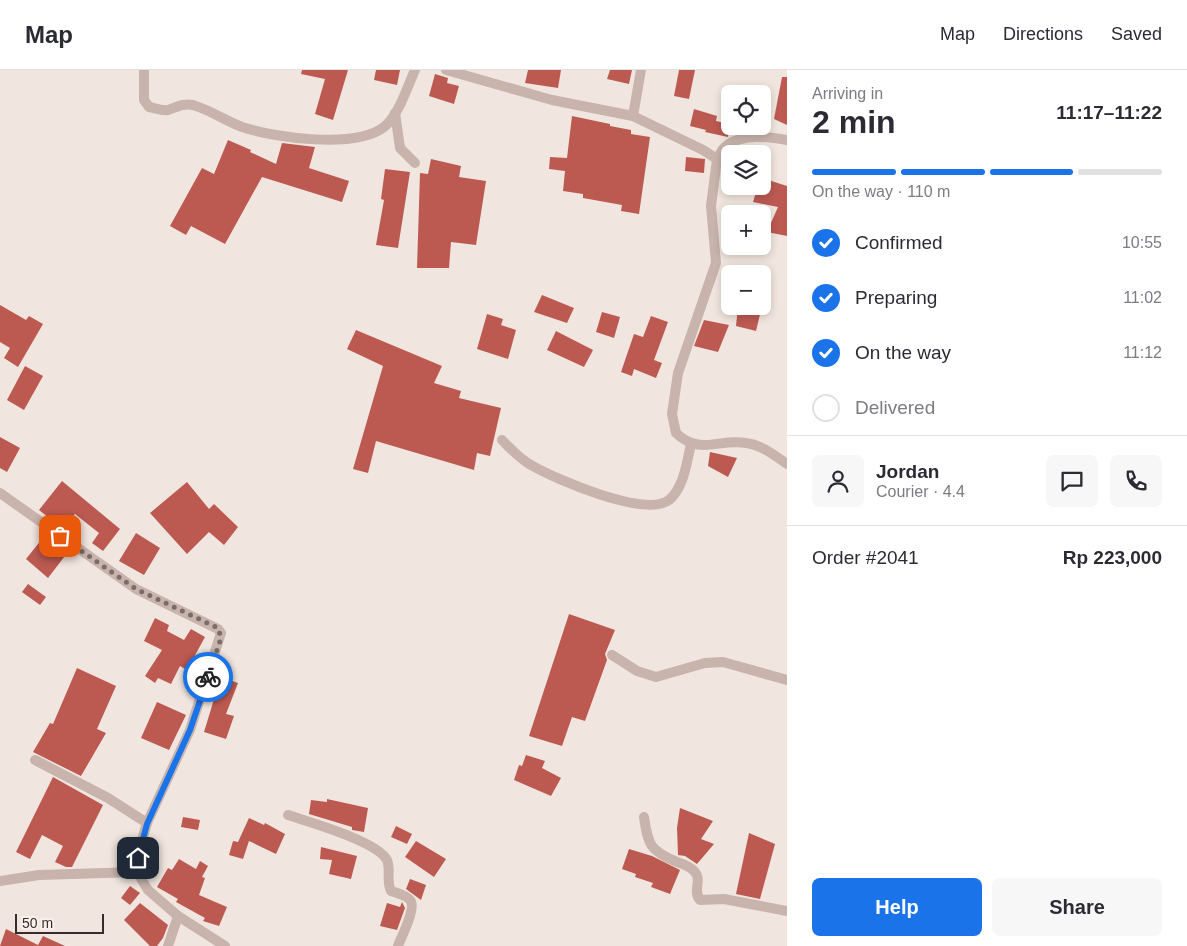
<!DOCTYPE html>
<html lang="en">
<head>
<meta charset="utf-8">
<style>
  body { margin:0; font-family:Arial,sans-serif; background:#f7f7f7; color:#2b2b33; height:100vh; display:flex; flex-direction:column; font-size:19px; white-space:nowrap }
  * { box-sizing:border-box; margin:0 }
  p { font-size:16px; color:#7c7c81 }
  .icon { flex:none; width:28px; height:28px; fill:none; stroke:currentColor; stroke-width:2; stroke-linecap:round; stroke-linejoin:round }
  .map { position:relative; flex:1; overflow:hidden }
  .sheet { display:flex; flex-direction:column; background:#fff; width:400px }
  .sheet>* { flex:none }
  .buttons { position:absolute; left:721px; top:15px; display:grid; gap:10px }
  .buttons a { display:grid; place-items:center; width:50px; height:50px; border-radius:8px; background:#fff; box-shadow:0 2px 8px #0003; font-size:25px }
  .scale { position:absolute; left:15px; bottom:12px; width:89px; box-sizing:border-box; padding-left:5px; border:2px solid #372c2a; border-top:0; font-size:14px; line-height:18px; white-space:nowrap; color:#372c2a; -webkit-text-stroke:4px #f9f0eb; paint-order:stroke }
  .pin { position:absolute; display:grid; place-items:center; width:42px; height:42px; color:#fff; margin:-21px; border-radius:10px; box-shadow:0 2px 8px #0006 }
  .courier { position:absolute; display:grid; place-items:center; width:50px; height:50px; margin:-25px; border:4px solid #1a73e8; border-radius:50%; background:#fff; color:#222; box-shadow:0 1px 6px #0007 }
  .summary em { font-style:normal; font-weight:800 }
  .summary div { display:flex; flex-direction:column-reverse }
  .summary { display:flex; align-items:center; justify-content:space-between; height:85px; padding:0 25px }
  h1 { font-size:32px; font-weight:800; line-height:38px }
  .bar { display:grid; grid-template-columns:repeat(4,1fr); gap:8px 5px; align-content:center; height:60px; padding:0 25px }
  .bar i { height:6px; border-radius:4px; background:#e1e1e2 }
  .bar .on { background:#1a73e8 }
  .bar p { grid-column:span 4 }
  .line { display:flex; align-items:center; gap:12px; padding:0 25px; border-top:1px solid #e1e1e2 }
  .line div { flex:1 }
  .round { display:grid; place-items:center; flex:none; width:52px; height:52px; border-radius:8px; background:#f7f7f7 }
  ol { padding:0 25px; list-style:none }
  li { display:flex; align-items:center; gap:15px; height:55px }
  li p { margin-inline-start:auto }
  li .icon { padding:5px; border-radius:50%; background:#1a73e8; color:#fff; stroke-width:4 }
  li:last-child { color:#7c7c81 }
  li i { width:28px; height:28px; border:2px solid #e1e1e2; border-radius:50% }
  .action { display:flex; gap:10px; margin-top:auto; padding:10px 25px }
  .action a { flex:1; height:58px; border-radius:8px; background:#1a73e8; color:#fff; font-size:20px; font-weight:800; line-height:58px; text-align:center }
  .action a+a { background:#f7f7f7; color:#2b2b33 }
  header { display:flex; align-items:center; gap:30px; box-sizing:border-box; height:70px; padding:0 25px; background:#fff; border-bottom:1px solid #e1e1e2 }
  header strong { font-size:24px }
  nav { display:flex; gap:28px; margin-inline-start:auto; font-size:18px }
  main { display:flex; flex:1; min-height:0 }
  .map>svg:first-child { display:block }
  .building { fill:#bc5a52 }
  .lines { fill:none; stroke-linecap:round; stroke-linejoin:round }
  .minor { stroke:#c8b4ac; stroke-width:10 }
  .done { stroke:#786d69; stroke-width:5; stroke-dasharray:0 9 }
  .route { stroke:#1a73e8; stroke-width:6 }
</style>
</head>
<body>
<header>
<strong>Map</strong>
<nav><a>Map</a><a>Directions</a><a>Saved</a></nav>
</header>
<main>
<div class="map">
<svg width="787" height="876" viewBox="0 0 787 876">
  <rect width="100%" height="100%" fill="#f1e6df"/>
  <g class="building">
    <polygon points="302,0 348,0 333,50 315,44 325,9 301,4"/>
    <polygon points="376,0 400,0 397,15 374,10"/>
    <polygon points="528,0 561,0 558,18 525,13"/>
    <polygon points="610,0 632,0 629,14 607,9"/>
    <polygon points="679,0 695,0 689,29 674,26"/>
    <polygon points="435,4 448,8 447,13 459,16 454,34 429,26"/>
    <polygon points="782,7 787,7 787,55 774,49"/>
    <polygon points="694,39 717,46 716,51 730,54 728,67 705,62 706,60 690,56"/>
    <polygon points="572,46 610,54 610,56 631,60 631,64 650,67 639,144 621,141 622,135 583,128 583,124 563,121 565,101 549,99 550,87 567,88"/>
    <polygon points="228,70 251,80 250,82 276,94 282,73 315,77 309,98 349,111 342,132 262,107 225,174 191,156 186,165 170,156 202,98 214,104"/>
    <polygon points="686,87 705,89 704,103 685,101"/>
    <polygon points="431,89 461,96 459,107 486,111 476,175 451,172 449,198 417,198 420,103 428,104"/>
    <polygon points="385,99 410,102 398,178 376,175 384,130 381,129"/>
    <polygon points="762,108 787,116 787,166 767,162 778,137 753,132 758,116 762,116"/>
    <polygon points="542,225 574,238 567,253 534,242"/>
    <polygon points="0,235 26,250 29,246 43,254 18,297 4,288 10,278 0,272"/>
    <polygon points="738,236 762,236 756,261 736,256"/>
    <polygon points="602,242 620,247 614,268 596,262"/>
    <polygon points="487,244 503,249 501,255 516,260 508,289 477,279"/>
    <polygon points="651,246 668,252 654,290 662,293 656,308 634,299 632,306 621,302 634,264 643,267"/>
    <polygon points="704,250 729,255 718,282 694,276"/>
    <polygon points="356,260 442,296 434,313 461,321 459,328 501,338 490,386 477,383 474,400 376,371 368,403 353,399 383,296 347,279"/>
    <polygon points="556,261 593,280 584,297 547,280"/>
    <polygon points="25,296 43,306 24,340 7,330"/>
    <polygon points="0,367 20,378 7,402 0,398"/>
    <polygon points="710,382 737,388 728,407 708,396"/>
    <polygon points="62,411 120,459 103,481 92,473 99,463 75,444 63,459 39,440"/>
    <polygon points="187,412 209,439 214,434 238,457 224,475 209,462 187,484 150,443"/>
    <polygon points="136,463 160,478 144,505 119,491"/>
    <polygon points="42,469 56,481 60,476 68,482 48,508 26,489"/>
    <polygon points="28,514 46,527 40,535 22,522"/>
    <polygon points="569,544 615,560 605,584 607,590 585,651 572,647 562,676 529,666"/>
    <polygon points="155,548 169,555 167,561 184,570 191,559 205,567 187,600 180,596 171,614 158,608 155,613 145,606 162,580 144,571"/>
    <polygon points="77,598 116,616 97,659 106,663 81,706 33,682 50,653 53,654"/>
    <polygon points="218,606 238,613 226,644 234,646 226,669 204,662 215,626 211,624"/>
    <polygon points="157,632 186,645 169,680 141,668"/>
    <polygon points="526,685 545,691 542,698 561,708 551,726 514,710 519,695 522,696"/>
    <polygon points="53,707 103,735 72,797 66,797 55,792 63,776 42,765 30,789 16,782"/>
    <polygon points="327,729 368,738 364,762 352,760 352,757 309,744 311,730 327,732"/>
    <polygon points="680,738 713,751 701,769 714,774 697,794 685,786 678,785 677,758"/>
    <polygon points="183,747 200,750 198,760 181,757"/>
    <polygon points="249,748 264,755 265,753 285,764 276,784 249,771 243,789 229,785 233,771 238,772"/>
    <polygon points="396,756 412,764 407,774 391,767"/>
    <polygon points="749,763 775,774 760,829 736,824"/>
    <polygon points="416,771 446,789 434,807 405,787"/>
    <polygon points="321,777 357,786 351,809 329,804 332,790 320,789"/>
    <polygon points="629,779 652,786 680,800 670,824 651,817 653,813 635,807 636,804 622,799"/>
    <polygon points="179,789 196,799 200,791 208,796 202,807 205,808 199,825 227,837 219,856 203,851 205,848 176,832 178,829 157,817 168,798 172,800"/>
    <polygon points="410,809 426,815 421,830 406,819"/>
    <polygon points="130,816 140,823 130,835 121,828"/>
    <polygon points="402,832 405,838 397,860 380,856 387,833 400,837"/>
    <polygon points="140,833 168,855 163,868 157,876 150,876 124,850"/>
    <polygon points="6,859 38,875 43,866 65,876 0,876"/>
  </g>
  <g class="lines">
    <g class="minor">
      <path d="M144,0V30L149,37C155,38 162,41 168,40C177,37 183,33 193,35C210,40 226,51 242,57C275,68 356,79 384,57C399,45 407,17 415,0"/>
      <path d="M446,0L552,30L633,46L703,80L717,89L711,136L716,193L678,303L672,344L676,363C700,386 719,368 746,373C762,375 774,385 787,394"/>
      <polyline points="395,43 400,78 415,93"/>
      <polyline points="633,46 641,0"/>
      <path d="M717,89C719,86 722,79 726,76C742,63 769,67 787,70"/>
      <path d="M502,370C511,379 520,389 531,395C555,409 645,448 669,430C684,418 687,391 691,374"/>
      <polyline points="0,423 136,519 218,559 221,563 190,660 147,753 140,777 137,802 148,820 178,846 225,876"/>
      <polyline points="612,585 637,601 656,607 705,593 723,592 787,610"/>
      <polyline points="35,690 108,728 147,753"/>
      <path d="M288,745C309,752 377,771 387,790C391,800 386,811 391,821C397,823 406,825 410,830C417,838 401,867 398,876"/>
      <path d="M644,747C648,775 650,781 677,792C683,794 690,796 694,801C703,810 692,821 700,830L724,829L787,841"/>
      <polyline points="0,811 39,805 137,802"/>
      <polyline points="168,876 178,846"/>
    </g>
  </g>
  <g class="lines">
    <polyline class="done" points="60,466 136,519 218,558 221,568 208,607"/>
    <polyline class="route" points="138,788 147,754 190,660 208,607"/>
  </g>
</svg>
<div class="buttons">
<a><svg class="icon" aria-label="locate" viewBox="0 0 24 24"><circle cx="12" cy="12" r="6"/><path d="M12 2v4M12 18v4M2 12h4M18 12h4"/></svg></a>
<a><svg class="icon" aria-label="layers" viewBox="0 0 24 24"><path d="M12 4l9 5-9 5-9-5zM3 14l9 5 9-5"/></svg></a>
<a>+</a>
<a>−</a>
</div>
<div class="scale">50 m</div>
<div class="pin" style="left:60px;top:466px;background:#ea580c"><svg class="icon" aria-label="bag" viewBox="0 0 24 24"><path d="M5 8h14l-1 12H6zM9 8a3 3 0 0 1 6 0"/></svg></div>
<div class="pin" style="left:138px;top:788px;background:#1f2937"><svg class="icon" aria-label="home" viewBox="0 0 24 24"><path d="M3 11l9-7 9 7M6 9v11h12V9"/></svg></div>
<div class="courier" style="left:208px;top:607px"><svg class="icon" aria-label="bike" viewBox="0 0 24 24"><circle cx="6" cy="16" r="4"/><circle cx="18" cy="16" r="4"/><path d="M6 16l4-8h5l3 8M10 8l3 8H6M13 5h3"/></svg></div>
</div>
<section class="sheet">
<div class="summary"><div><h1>2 min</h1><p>Arriving in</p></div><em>11:17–11:22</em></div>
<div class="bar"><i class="on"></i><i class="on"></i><i class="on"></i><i></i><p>On the way · 110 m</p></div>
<ol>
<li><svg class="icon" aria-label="check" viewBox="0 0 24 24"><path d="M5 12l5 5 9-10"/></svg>Confirmed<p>10:55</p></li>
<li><svg class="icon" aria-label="check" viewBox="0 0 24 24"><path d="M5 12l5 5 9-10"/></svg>Preparing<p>11:02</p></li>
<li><svg class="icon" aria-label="check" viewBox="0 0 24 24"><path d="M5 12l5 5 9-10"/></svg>On the way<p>11:12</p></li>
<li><i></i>Delivered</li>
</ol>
<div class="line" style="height:90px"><a class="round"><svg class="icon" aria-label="person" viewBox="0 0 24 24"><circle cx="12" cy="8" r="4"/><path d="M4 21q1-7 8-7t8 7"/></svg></a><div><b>Jordan</b><p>Courier · 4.4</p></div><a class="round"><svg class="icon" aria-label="chat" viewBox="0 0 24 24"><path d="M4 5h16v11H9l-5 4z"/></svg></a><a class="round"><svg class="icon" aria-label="phone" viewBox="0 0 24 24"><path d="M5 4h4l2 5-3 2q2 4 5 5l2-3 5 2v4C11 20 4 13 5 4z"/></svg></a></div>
<div class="line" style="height:65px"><div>Order #2041</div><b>Rp 223,000</b></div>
<div class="action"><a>Help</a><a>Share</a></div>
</section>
</main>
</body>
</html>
